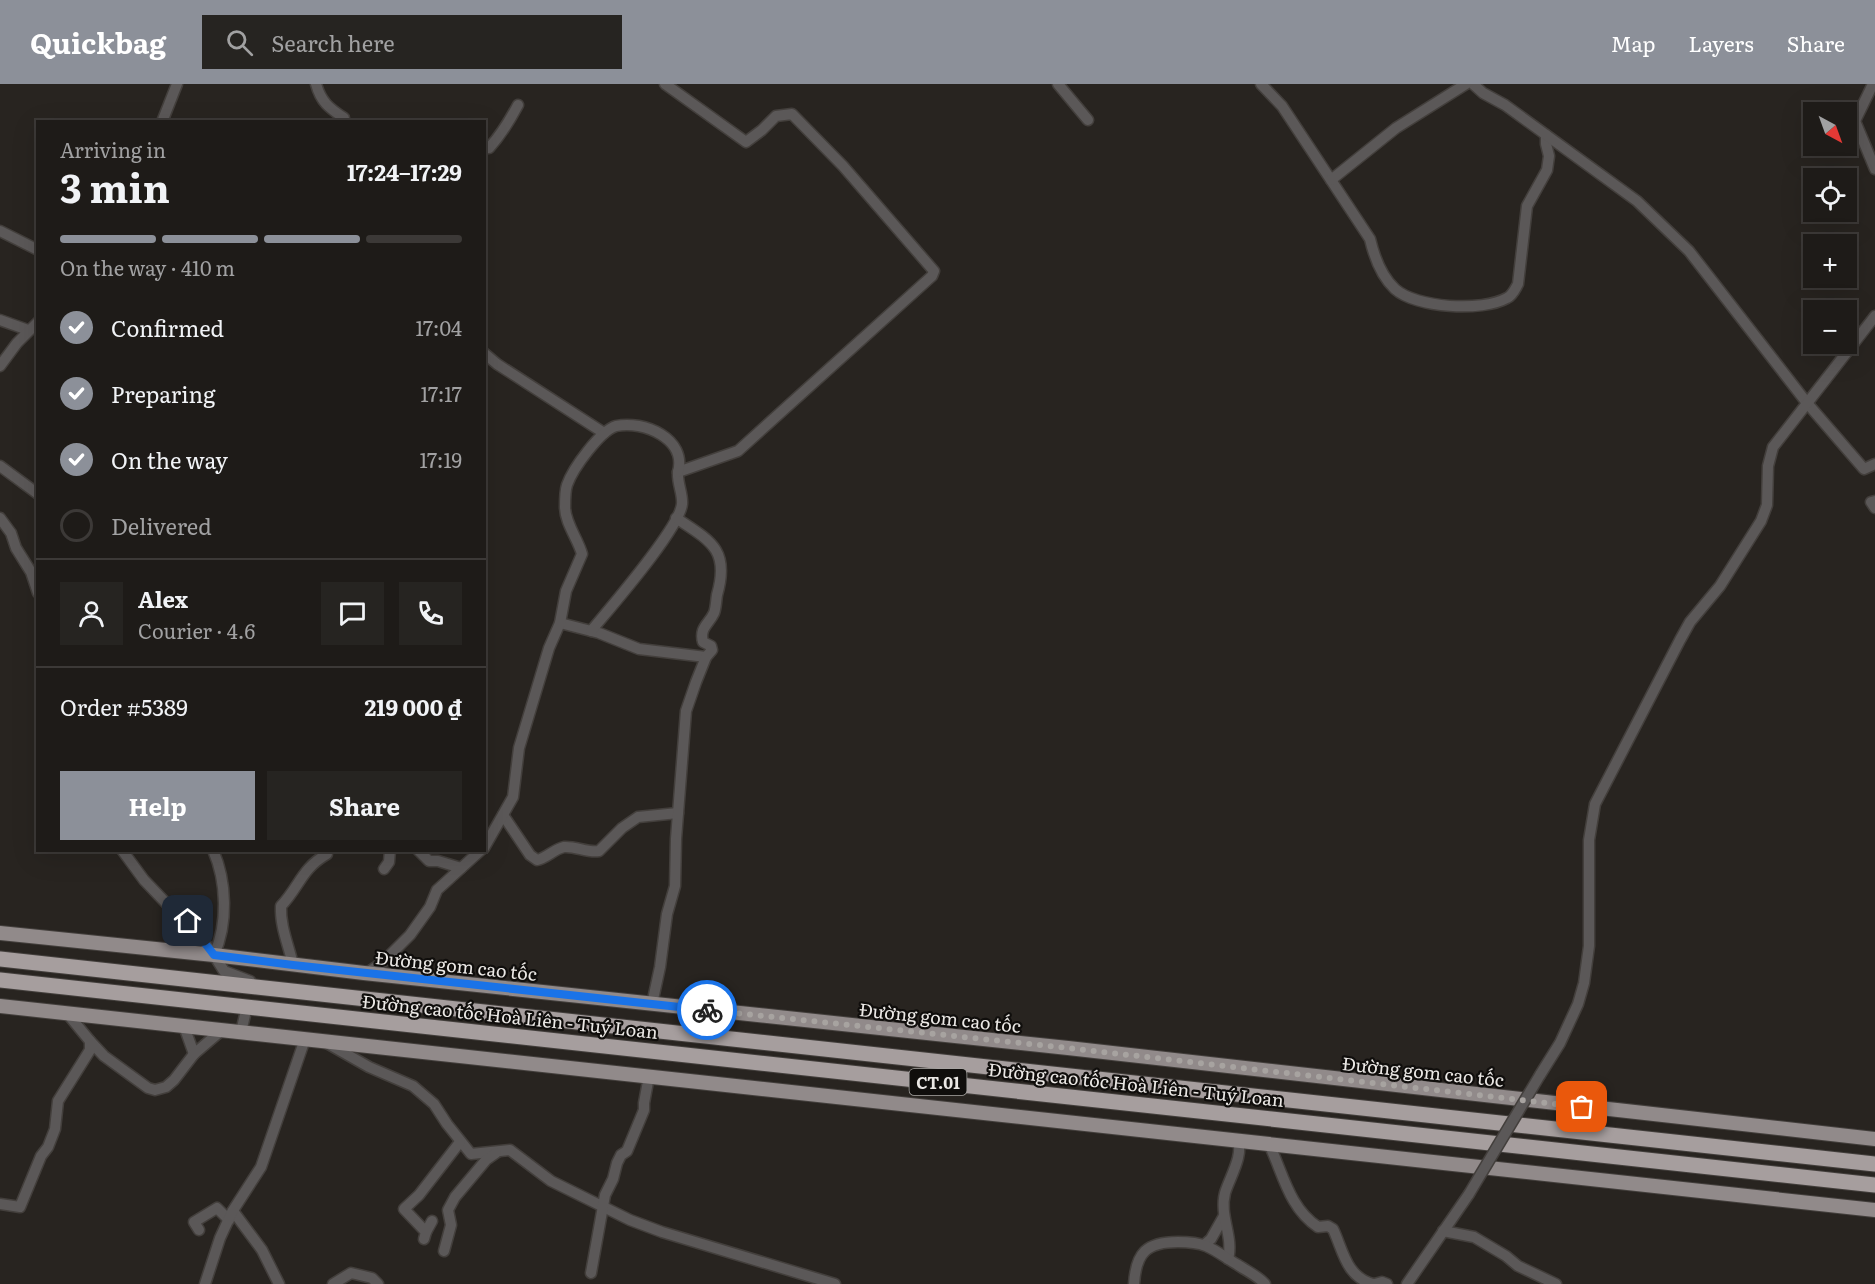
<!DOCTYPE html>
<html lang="en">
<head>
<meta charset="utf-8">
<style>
  body { margin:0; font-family:Literata,serif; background:#262421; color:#f1f3f6; height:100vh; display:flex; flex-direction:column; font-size:22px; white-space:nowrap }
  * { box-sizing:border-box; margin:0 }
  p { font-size:20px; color:#a1a1a2 }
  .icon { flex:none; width:33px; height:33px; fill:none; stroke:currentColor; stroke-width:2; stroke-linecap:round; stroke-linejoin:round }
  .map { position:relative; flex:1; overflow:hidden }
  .drawer { position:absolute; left:36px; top:36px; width:450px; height:732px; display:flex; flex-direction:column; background:#1e1b18; border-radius:0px; box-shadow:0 6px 24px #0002,0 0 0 2px #3c3937 }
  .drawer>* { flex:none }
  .needle { width:39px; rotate:139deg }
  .buttons { position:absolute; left:1803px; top:18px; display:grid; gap:12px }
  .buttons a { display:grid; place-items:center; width:54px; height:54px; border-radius:0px; background:#1e1b18; box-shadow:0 6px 24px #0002,0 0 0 2px #3c3937; font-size:30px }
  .pin { position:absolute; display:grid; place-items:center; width:51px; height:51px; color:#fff; margin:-26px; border-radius:12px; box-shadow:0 3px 9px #0006 }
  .courier { position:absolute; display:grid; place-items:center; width:60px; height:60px; margin:-30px; border:4px solid #1a73e8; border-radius:50%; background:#fff; color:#222; box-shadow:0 2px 8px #0007 }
  .head em { font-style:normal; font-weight:700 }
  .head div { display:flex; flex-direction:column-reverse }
  .head { display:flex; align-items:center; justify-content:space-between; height:102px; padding:0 24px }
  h1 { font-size:39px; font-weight:700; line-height:45px }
  .bar { display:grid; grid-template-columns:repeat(4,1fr); gap:9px 6px; align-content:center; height:72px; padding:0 24px }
  .bar i { height:8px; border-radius:4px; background:#3c3937 }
  .bar .active { background:#8c9099 }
  .bar p { grid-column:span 4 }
  .line { display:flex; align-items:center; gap:15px; padding:0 24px; border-top:2px solid #3c3937 }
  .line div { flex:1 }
  .round { display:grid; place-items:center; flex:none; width:63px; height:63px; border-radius:0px; background:#262421 }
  ol { padding:0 24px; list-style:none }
  li { display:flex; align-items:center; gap:18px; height:66px }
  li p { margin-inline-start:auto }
  li .icon { padding:6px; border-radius:50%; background:#8c9099; color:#fff; stroke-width:4 }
  li:last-child { color:#a1a1a2 }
  li i { width:33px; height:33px; border:3px solid #3c3937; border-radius:50% }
  .button { display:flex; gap:12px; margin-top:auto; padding:12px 24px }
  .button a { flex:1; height:69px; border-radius:0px; background:#8c9099; color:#fff; font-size:24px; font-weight:700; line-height:69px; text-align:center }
  .button a+a { background:#262421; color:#f1f3f6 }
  header { display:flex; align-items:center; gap:36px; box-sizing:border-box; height:84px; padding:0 30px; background:#8c9099; color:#fff }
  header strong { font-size:28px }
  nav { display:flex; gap:33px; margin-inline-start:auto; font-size:21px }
  .search { width:420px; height:54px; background:#262421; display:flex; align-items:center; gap:15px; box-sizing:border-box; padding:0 21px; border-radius:0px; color:#a1a1a2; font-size:22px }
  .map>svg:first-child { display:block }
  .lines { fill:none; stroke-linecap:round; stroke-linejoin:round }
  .minor-casing { stroke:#433f3c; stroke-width:13 }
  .major-casing { stroke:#433f3c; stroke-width:16 }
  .highway-casing { stroke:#433f3c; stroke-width:17 }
  .minor { stroke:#5b5858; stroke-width:10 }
  .major { stroke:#918a8a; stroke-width:14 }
  .highway { stroke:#a69e9e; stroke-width:15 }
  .minor-bridge-casing { stroke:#433f3c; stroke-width:13; stroke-linecap:butt }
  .minor-bridge { stroke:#5b5858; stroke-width:10 }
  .done { stroke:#a7a3a0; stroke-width:6; stroke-dasharray:0 10.8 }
  .route { stroke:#1a73e8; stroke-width:8 }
  .labels { text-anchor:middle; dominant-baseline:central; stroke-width:4.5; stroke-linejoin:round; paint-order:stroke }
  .shield { fill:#100e0c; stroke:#a9a7a4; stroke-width:1.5 }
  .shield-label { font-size:16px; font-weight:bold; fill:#ebe8e5 }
  .street-label { font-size:18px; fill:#ebe8e5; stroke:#100e0c }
</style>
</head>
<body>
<header>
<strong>Quickbag</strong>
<div class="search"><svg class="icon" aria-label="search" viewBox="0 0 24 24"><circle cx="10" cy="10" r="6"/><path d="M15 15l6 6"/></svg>Search here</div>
<nav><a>Map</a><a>Layers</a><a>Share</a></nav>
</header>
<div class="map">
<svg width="1875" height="1200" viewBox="0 0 1875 1200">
  <rect width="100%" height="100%" fill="#282420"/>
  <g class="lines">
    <g class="minor-casing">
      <g id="minor">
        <path d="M316,0C321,18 329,24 344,34V38"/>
        <polyline points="1058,0 1088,36"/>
        <path d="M1261,0L1282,22L1370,155C1374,172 1381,192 1395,205C1416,224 1482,228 1507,214C1513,211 1515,205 1518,200L1527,122L1547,86L1549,72L1546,60V51"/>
        <polyline points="1473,0 1483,9 1505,21 1637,117 1689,167 1807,319 1864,385 1875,380"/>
        <polyline points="1873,0 1855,37 1875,85"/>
        <polyline points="162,38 177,0"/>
        <path d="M484,64H489C501,51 510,36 518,21"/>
        <polyline points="1331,96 1396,44 1466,0"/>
        <polyline points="0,147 38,166"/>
        <polyline points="0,236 28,246"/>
        <polyline points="484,269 497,280 604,349"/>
        <polyline points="0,282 17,259 38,238"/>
        <polyline points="0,382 38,410"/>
        <polyline points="1875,417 1871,418 1875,424"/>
        <polyline points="0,434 11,449 16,464 31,488 38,509"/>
        <polyline points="560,539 599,549 639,565 706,573"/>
        <path d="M591,547C610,524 680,444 682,420C683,410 677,399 678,388L738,367L932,192L934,187L843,82L792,30L776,32L762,46L746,58L665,0"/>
        <path d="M503,731L530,771L537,776C547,774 554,765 564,763C576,762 587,769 599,767L622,744L638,733L678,729"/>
        <path d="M484,764L513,713L519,664L549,564L560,539L566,507L582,470C578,455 565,439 565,423C565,416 565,407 567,401C573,384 600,347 616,342C644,336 687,355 678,388"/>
        <polyline points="122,766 144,796 167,820 188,837 214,871 224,887 250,897"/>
        <path d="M213,766C227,798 228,840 214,871"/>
        <polyline points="418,766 429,777 438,777 461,784"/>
        <polyline points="384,785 389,778 390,766"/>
        <path d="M293,881C289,862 280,843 281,822C300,802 301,785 327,770"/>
        <polyline points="367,889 382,879 410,851 430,823 437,806 481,766"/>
        <path d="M652,920L660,883L667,830L675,802L676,755L686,627L696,598L706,573L712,566L711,562L703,558C699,544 709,540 714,529C716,524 716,517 717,511C730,466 711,457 676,434"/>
        <polyline points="184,942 194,970"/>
        <polyline points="241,948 245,931"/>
        <polyline points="90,957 104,972 148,1004 155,1006 166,1003 174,996 194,970 222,946"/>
        <polyline points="325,958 369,983 413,1002 434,1020 447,1040 471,1070 510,1066 551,1097 630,1136 662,1148 835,1200"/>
        <polyline points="1540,991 1560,959 1578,920 1584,899 1589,862 1589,756 1595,720 1680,556 1690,538 1720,502 1761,437 1767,421 1768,382 1773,363 1875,232"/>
        <path d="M1269,1060C1283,1089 1289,1124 1318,1143L1328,1142L1333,1145C1343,1166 1346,1193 1373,1200"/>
        <polyline points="0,1120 20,1123 41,1072 48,1063 55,1045 58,1017 90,966 90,957 67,929"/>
        <polyline points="233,1127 262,1166 279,1200"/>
        <polyline points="199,1146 194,1138 217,1124 229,1136"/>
        <polyline points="1443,1147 1474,1153 1506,1172 1518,1182 1556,1200"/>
        <polyline points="426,1148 432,1137"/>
        <polyline points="424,1155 426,1148 404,1125 419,1111 460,1058"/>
        <polyline points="1204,1161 1211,1155 1224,1132"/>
        <polyline points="444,1167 451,1141 448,1126 455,1113 486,1076 496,1069"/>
        <path d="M1228,1175C1234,1153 1219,1132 1225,1109C1229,1095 1245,1069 1237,1056"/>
        <polyline points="591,1189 605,1111 613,1095 617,1079 621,1071 627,1067 644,1026 644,1019 649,992"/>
        <polyline points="205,1200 220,1154 232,1128 261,1083 305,955"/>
        <polyline points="333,1200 351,1189 372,1194 378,1200"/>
        <path d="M1134,1200C1136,1169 1146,1158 1178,1158C1187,1158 1196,1158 1206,1162C1218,1167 1227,1175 1238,1181C1247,1187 1258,1192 1265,1200"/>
        <polyline points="1375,1200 1382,1198 1387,1200"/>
        <polyline points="1407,1200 1469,1110"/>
      </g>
    </g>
    <g class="major-casing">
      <g id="major">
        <polyline points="0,849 214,871 364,889 1068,964 1875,1055"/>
        <polyline points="0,922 1875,1126"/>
      </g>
    </g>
    <g class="highway-casing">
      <g id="highway">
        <polyline points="0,875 1875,1080"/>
        <polyline points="0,896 1875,1101"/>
      </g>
    </g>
    <use href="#minor" class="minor"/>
    <use href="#major" class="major"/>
    <use href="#highway" class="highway"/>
    <g class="minor-bridge-casing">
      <polyline id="minor-bridge" points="1469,1110 1540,991"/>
    </g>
    <use href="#minor-bridge" class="minor-bridge"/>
  </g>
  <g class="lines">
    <polyline class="done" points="707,926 1068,964 1582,1023"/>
    <polyline class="route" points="188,837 214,871 293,881 707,926"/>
  </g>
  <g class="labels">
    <rect class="shield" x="909.5" y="985" width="57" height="26" rx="4.5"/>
    <g class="shield-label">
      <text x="938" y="998">CT.01</text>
    </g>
    <g class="street-label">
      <text transform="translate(456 881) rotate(6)">Đường gom cao tốc</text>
      <text transform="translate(510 932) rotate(6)">Đường cao tốc Hoà Liên - Tuý Loan</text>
      <text transform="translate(940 933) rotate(6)">Đường gom cao tốc</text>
      <text transform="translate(1423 987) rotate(6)">Đường gom cao tốc</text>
      <text transform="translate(1136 1000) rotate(6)">Đường cao tốc Hoà Liên - Tuý Loan</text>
    </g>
  </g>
</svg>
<div class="buttons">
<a><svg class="needle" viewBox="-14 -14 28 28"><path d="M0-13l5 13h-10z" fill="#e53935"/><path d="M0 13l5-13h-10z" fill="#a1a1a2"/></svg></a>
<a><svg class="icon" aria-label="locate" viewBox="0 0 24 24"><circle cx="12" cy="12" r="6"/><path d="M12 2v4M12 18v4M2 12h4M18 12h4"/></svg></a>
<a>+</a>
<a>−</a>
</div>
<div class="pin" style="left:1582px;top:1023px;background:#ea580c"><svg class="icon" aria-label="bag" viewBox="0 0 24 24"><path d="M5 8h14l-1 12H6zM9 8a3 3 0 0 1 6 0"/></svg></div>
<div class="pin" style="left:188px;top:837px;background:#1f2937"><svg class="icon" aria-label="home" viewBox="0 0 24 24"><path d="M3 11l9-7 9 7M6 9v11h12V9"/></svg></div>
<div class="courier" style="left:707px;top:926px"><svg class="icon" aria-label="bike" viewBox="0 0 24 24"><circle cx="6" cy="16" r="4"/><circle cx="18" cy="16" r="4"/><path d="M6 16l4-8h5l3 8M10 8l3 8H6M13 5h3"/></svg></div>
<section class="drawer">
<div class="head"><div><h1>3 min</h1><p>Arriving in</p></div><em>17:24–17:29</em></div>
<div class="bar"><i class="active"></i><i class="active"></i><i class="active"></i><i></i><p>On the way · 410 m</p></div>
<ol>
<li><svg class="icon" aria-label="check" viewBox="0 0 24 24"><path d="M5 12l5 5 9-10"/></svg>Confirmed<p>17:04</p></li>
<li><svg class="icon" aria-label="check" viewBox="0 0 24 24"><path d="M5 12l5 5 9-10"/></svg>Preparing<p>17:17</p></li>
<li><svg class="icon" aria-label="check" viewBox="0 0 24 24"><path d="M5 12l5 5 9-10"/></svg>On the way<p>17:19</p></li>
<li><i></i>Delivered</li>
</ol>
<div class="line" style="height:108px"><a class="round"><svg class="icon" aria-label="person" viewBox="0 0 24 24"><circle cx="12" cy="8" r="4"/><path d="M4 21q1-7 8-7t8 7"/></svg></a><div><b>Alex</b><p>Courier · 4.6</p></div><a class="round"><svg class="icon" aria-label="chat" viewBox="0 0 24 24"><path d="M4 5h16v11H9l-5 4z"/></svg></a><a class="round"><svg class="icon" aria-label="phone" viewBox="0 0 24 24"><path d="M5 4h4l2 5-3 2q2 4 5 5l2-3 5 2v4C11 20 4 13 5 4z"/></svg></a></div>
<div class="line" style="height:78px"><div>Order #5389</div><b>219 000 ₫</b></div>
<div class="button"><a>Help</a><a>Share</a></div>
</section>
</div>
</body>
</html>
